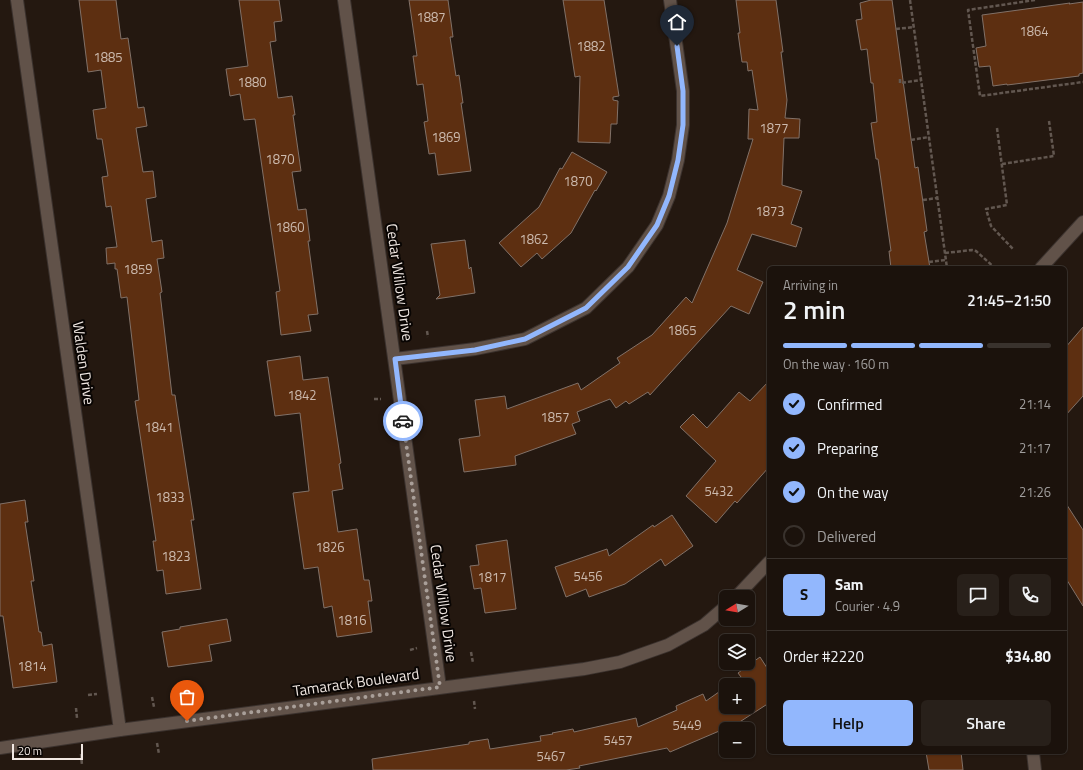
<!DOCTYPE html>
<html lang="en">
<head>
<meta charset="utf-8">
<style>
  body { margin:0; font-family:"Titillium Web",sans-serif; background:#28201a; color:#f1f3f6; height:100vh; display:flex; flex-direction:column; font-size:15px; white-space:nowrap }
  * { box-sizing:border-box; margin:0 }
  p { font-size:13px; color:#a09e9d }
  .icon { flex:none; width:22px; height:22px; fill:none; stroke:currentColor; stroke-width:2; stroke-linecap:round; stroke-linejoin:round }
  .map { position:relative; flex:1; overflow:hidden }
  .drawer { position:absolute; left:767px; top:266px; width:300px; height:488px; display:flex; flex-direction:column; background:#1b120c; border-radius:6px; box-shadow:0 1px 3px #0004,0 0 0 1px #39322d }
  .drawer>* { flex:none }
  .needle { width:26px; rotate:259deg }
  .buttons { position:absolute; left:719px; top:590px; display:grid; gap:8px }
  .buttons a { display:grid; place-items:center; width:36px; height:36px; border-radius:6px; background:#1b120c; box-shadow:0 1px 3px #0004,0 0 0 1px #39322d; font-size:20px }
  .scale { position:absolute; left:12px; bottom:10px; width:71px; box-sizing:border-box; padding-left:4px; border:2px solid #f1e8e3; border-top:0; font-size:11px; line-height:14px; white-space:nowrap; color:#f1e8e3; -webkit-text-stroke:3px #090503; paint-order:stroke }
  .pin { position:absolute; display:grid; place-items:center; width:34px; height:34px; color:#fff; margin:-41px -17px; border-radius:50% 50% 50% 0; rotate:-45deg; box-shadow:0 0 4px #0007 }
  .pin .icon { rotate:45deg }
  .courier { position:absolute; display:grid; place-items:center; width:40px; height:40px; margin:-20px; border:3px solid #92b7fd; border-radius:50%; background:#fff; color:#222; box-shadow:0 1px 5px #0007 }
  .head em { font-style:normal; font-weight:600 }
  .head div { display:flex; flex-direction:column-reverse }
  .head { display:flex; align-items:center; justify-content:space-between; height:68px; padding:0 16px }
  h1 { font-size:26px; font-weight:600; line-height:30px }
  .bar { display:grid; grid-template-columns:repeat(4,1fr); gap:6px 4px; align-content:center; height:48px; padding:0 16px }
  .bar i { height:5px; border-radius:3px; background:#39322d }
  .bar .on { background:#92b7fd }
  .bar p { grid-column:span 4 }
  .line { display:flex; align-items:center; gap:10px; padding:0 16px; border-top:1px solid #39322d }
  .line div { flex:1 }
  .round { display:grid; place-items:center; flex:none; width:42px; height:42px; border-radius:6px; background:#28201a }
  ol { padding:0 16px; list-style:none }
  li { display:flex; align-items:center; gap:12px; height:44px }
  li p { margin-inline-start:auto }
  li .icon { padding:4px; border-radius:50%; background:#92b7fd; color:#111; stroke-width:4 }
  li:last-child { color:#a09e9d }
  li i { width:22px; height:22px; border:2px solid #39322d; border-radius:50% }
  .action { display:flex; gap:8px; margin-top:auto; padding:8px 16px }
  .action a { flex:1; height:46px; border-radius:6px; background:#92b7fd; color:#111; font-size:16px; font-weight:600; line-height:46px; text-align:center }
  .action a+a { background:#28201a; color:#f1f3f6 }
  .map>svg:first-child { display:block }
  .building { fill:#5d2f11; stroke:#817168 }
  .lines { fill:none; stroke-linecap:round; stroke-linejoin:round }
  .minor-casing { stroke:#3b322e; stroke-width:14 }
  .path { stroke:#625750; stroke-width:2.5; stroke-dasharray:4 2; stroke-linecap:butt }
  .minor { stroke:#615249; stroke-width:12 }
  .done { stroke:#a99f99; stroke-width:4; stroke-dasharray:0 7.2 }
  .route { stroke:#92b7fd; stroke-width:5 }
  .labels { text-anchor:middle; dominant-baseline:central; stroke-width:4; stroke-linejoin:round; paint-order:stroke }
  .number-label { font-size:13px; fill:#ccbaae }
  .street-label { font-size:15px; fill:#f1e8e3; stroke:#090503 }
</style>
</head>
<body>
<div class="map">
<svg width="1083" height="770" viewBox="0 0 1083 770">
  <rect width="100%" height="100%" fill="#241810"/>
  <g class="building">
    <polygon points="79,0 116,0 121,39 128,38 138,108 144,107 147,126 136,128 143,172 153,171 156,197 146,199 152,242 162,240 164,258 157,259 162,292 160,293 172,395 175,395 178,416 194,520 191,520 201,589 166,594 163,570 157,571 153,541 156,541 135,401 139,400 127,297 121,298 117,269 115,269 115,263 107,264 106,248 117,247 111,206 106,207 102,177 108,176 102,139 97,139 93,110 106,108 101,70 88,72"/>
    <polygon points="239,0 279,0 282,21 274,22 276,41 270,42 278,98 292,96 295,115 293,115 301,171 292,172 298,210 306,209 310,241 308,241 318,314 308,315 311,331 281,335 276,292 280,291 255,119 244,120 240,94 230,96 226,69 248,66"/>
    <polygon points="409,0 448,0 453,37 450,37 456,76 459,75 463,103 461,103 471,171 438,175 435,153 429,154 424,122 428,121 423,84 417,85 413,56 417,56"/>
    <polygon points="563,0 604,0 619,96 613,97 613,100 618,101 617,124 611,124 610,143 578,142 580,76 575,77"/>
    <polygon points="736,0 776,0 783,52 781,52 787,100 785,118 800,119 799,138 784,138 782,185 802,191 791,224 802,228 796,247 752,234 737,270 763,282 749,314 731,306 650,395 648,392 629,404 626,401 616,408 610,399 577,412 580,421 572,424 576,434 515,456 516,465 464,472 459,439 480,436 475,400 505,396 507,409 578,383 581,390 620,363 617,358 652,335 686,297 692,303 727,223 753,139 748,139 749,109 758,110 752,70 748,71 747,62 742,62 738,33 740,33"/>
    <polygon points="871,0 892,0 915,168 918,167 927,231 924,232 930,268 891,268 889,251 891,251 878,159 876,159 871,123 877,122 873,83 871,83 867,49 861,50 856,20 862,19 860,3"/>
    <polygon points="1083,2 1083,73 1079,74 1079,76 1007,85 1007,84 993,86 990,66 979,67 976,48 986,46 982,15 1070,3 1069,4"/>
    <polygon points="572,152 607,172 596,191 595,190 571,233 542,259 537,253 521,267 499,243 539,207 560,168 562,169"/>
    <polygon points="465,240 469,269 471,267 475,293 436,299 440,295 431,244"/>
    <polygon points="1083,327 1083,396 1065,416 1065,348"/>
    <polygon points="300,356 303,380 328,377 341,463 339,464 343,489 332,491 338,532 357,529 364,580 369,580 372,601 368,601 372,632 337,637 332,606 324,608 318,567 304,569 293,493 309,491 300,413 275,416 267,361"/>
    <polygon points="769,381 769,467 737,503 735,501 716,523 686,496 716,461 680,427 693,414 707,428 739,392 750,401"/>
    <polygon points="25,500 28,522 25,522 34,581 31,581 39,632 41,632 43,646 52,644 57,682 13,688 3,616 0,616 0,504"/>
    <polygon points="1065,502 1083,530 1083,606 1065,577"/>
    <polygon points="672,515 693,546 665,566 661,559 625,584 589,597 586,589 566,597 555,567 607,549 609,556 653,525 654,527"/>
    <polygon points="507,540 516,609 485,613 481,588 474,589 470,566 479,565 476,545"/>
    <polygon points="227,619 231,641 209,645 212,661 168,667 162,632 180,629 180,627"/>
    <polygon points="760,657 769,671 769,703 738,723 670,752 667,748 579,766 580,768 566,770 373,770 372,759 469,744 469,742 488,739 490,749 541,741 540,736 553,734 552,733 573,729 574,732 636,718 638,727 677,710 676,706 703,694 706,701 726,687 726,707 748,707 748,685 730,685 741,677 738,673"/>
    <polygon points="926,752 961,752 963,770 929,770"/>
  </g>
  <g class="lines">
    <g class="minor-casing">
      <g id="minor">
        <polyline points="17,0 120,730"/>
        <polyline points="344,0 440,687"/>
        <polyline points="1041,268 1083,222"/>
        <polyline points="395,359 475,349 525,339 586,308 628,267 657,225 669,196 678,160 683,125 683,91 670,0"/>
        <polyline points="736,597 769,562"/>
        <polyline points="0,748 120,730 584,669 620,662 668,645 704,625 726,606"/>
        <polyline points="1033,752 1035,770"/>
      </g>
    </g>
    <g class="path">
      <polyline points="910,0 947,268"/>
      <polyline points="1035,0 968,10 980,96 1083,82"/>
      <polyline points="896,29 914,27"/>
      <polyline points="900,79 900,83 921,80"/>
      <polyline points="997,128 1007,205 986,209 991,226 1013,249"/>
      <polyline points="911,140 929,137"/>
      <polyline points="1002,164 1054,156 1049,121"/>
      <polyline points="923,200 937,198"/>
      <polyline points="945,253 972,250 976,251 995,268"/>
      <polyline points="929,262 946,260"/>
      <polyline points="427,331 428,337"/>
      <polyline points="374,399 381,399"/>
      <polyline points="410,650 417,648"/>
      <polyline points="471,652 473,663"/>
      <polyline points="88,695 97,694"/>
      <polyline points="152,697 154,707"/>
      <polyline points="474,701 475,709"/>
      <polyline points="76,708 77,718"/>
      <polyline points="157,743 159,754"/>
      <polyline points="81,754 82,765"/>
    </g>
    <use href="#minor" class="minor"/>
  </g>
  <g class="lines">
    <polyline class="done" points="187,721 440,687 403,421"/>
    <polyline class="route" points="403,421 395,359 475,350 525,339 586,308 628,267 657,225 669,196 678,160 683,125 683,91 677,46"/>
  </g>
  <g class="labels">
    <g class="number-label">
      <text x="431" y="17">1887</text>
      <text x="1034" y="31">1864</text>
      <text x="591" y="46">1882</text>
      <text x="108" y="57">1885</text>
      <text x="252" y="82">1880</text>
      <text x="774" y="128">1877</text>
      <text x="446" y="137">1869</text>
      <text x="280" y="159">1870</text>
      <text x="578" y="181">1870</text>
      <text x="770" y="211">1873</text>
      <text x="290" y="227">1860</text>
      <text x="534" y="239">1862</text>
      <text x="138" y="269">1859</text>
      <text x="682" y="330">1865</text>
      <text x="302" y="395">1842</text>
      <text x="555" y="417">1857</text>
      <text x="159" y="427">1841</text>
      <text x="719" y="491">5432</text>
      <text x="170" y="497">1833</text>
      <text x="330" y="547">1826</text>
      <text x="176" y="556">1823</text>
      <text x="588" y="576">5456</text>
      <text x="492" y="577">1817</text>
      <text x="352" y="620">1816</text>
      <text x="32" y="666">1814</text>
      <text x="687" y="725">5449</text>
      <text x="618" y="740">5457</text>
      <text x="551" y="756">5467</text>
    </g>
    <g class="street-label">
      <text transform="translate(400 282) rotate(82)">Cedar Willow Drive</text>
      <text transform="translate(84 363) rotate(82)">Walden Drive</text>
      <text transform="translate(444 603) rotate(82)">Cedar Willow Drive</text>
      <text transform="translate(356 682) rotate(-8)">Tamarack Boulevard</text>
    </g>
  </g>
</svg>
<div class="buttons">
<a><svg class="needle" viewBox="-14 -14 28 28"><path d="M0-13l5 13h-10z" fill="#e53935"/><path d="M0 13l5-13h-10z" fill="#a09e9d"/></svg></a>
<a><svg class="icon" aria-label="layers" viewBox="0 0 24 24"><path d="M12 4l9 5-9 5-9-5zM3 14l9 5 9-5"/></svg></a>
<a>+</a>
<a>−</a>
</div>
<div class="scale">20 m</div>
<div class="pin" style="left:187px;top:721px;background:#ea580c"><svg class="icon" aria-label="bag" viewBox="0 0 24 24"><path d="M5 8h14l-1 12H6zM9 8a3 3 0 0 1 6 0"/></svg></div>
<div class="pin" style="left:677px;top:46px;background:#1f2937"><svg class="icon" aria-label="home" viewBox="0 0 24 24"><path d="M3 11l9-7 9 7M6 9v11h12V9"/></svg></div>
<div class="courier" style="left:403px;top:421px"><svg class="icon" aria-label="car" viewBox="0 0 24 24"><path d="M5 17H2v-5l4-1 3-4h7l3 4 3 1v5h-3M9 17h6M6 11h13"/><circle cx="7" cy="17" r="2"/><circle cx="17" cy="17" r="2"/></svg></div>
<section class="drawer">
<div class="head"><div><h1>2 min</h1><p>Arriving in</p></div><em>21:45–21:50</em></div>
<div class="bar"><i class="on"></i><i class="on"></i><i class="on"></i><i></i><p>On the way · 160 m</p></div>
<ol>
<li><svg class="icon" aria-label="check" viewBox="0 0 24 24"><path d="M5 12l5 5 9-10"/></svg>Confirmed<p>21:14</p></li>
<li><svg class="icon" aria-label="check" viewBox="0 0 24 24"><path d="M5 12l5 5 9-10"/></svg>Preparing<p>21:17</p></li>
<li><svg class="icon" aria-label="check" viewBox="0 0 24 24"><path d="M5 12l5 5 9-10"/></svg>On the way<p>21:26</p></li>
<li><i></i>Delivered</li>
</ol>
<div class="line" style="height:72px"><b class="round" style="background:#92b7fd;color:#111">S</b><div><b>Sam</b><p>Courier · 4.9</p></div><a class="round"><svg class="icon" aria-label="chat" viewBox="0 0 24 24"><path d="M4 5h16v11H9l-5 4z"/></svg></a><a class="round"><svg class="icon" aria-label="phone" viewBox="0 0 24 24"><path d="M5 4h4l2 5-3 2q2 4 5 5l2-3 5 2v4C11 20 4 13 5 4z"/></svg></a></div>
<div class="line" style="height:52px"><div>Order #2220</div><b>$34.80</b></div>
<div class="action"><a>Help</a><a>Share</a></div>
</section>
</div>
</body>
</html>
